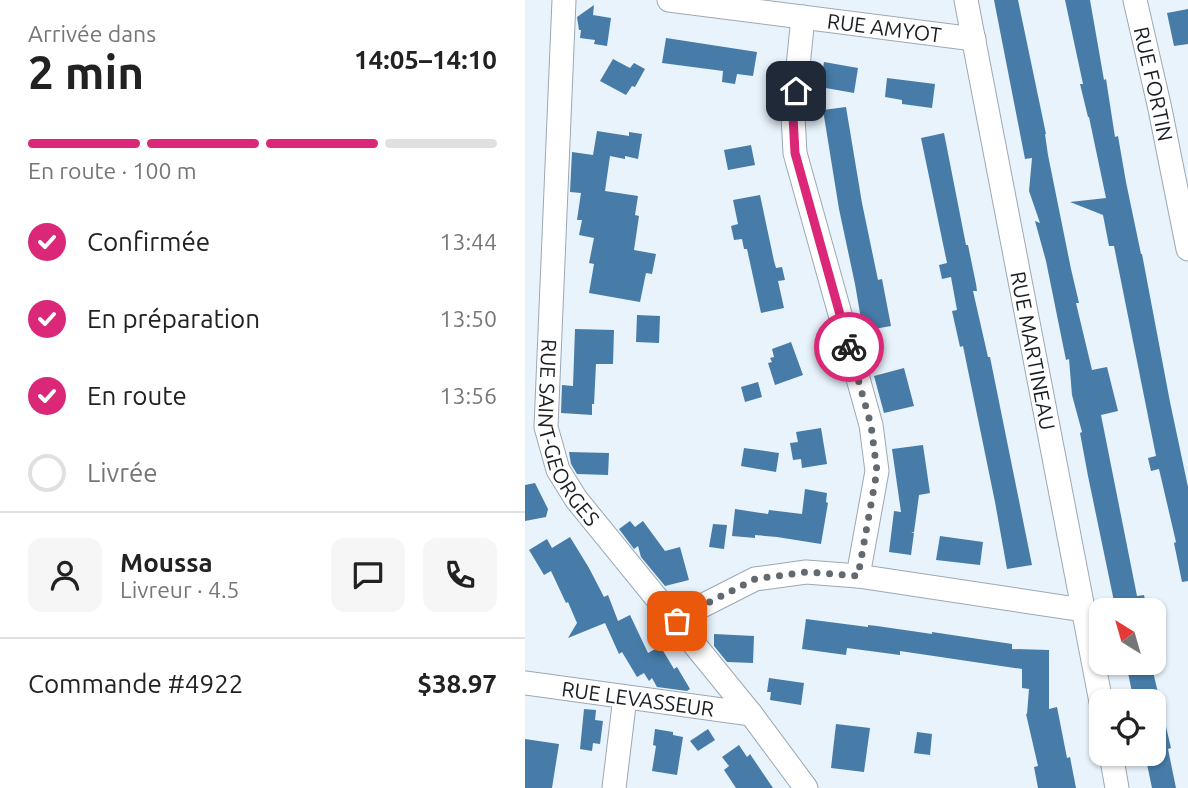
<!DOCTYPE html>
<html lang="fr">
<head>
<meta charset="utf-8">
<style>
  body { margin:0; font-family:Ubuntu,sans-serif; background:#f6f6f6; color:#222; height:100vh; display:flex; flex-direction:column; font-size:26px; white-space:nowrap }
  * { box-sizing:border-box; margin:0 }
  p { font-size:23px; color:#767676 }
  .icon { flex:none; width:38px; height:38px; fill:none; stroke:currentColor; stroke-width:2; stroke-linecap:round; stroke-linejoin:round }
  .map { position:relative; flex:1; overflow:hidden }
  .side { display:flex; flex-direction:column; background:#fff; width:525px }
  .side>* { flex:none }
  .needle { width:46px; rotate:323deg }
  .buttons { position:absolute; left:564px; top:598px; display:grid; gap:14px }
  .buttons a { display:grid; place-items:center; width:77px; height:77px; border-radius:14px; background:#fff; box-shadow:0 2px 5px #0004; font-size:35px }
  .pin { position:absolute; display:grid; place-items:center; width:60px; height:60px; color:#fff; margin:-30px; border-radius:14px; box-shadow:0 4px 10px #0006 }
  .courier { position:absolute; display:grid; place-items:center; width:70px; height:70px; margin:-35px; border:5px solid #db2777; border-radius:50%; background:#fff; color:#222; box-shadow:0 2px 9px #0007 }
  .headline em { font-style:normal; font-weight:600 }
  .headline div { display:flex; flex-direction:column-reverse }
  .headline { display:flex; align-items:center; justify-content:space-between; height:119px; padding:0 28px }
  h1 { font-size:46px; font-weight:600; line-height:52px }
  .bar { display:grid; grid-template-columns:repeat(4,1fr); gap:10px 7px; align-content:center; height:84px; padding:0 28px }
  .bar i { height:9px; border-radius:5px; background:#e0e0e0 }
  .bar .on { background:#db2777 }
  .bar p { grid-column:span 4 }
  .line { display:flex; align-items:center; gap:18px; padding:0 28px; border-top:2px solid #e0e0e0 }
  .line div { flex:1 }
  .round { display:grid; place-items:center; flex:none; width:74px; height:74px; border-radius:14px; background:#f6f6f6 }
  ol { padding:0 28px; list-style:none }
  li { display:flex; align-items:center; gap:21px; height:77px }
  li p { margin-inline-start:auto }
  li .icon { padding:7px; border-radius:50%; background:#db2777; color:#fff; stroke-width:4 }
  li:last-child { color:#767676 }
  li i { width:38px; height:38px; border:4px solid #e0e0e0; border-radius:50% }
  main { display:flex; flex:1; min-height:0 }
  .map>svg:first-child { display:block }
  .building { fill:#477ca8 }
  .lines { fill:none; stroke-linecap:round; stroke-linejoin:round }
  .minor-casing { stroke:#9ca8b3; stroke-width:25 }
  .minor { stroke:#fff; stroke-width:23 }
  .done { stroke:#62696f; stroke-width:7; stroke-dasharray:0 12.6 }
  .route { stroke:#db2777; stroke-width:9 }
  .labels { text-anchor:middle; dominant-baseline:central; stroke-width:6; stroke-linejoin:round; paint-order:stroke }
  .street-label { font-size:21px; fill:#1a1f23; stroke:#fff }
</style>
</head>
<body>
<main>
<section class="side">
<div class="headline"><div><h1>2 min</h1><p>Arrivée dans</p></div><em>14:05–14:10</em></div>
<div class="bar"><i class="on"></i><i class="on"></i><i class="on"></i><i></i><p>En route · 100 m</p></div>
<ol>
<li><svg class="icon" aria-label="check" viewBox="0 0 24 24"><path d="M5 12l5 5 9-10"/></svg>Confirmée<p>13:44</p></li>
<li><svg class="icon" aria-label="check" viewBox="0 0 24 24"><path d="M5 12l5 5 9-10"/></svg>En préparation<p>13:50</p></li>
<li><svg class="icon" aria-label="check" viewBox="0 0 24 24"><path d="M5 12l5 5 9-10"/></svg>En route<p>13:56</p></li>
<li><i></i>Livrée</li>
</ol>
<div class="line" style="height:126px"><a class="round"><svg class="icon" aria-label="person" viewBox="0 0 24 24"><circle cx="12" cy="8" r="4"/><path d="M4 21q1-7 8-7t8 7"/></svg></a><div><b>Moussa</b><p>Livreur · 4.5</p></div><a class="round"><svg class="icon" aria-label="chat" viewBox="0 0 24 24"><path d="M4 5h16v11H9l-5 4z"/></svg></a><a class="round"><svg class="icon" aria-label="phone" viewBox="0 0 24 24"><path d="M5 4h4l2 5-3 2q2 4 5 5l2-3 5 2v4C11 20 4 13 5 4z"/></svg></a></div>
<div class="line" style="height:91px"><div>Commande #4922</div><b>$38.97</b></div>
</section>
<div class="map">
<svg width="663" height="788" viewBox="0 0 663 788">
  <rect width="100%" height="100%" fill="#e8f3fc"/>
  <g class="building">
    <polygon points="469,0 493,0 521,134 520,134 523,155 546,269 554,303 551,303 567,370 582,367 593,411 576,415 612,596 619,595 622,611 591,611 563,476 555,433 557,432 547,395 544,359 541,360 521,261 510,221 515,223 504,191 507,158 500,159"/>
    <polygon points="540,0 565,0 579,80 581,79 590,137 593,136 601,182 616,254 617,254 645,402 663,487 663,581 657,582 649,543 651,542 634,469 626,471 623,458 631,456 589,246 584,246 578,215 545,202 581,198 564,117 563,117 555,84 558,84"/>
    <polygon points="69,5 68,15 86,18 82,46 69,44 70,40 55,38 56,30 54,30 52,17"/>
    <polygon points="663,9 663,44 649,46 642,13"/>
    <polygon points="141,38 232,52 228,76 212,74 210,84 197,82 198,71 137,63"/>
    <polygon points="88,59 105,68 109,63 120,69 110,87 107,86 101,95 75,81"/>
    <polygon points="299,62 333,68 329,93 295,87"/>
    <polygon points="362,78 410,84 407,108 377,104 377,100 360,97"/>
    <polygon points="321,107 337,203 353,280 357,279 366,326 338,331 330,284 314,209 298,110"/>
    <polygon points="72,131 104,136 104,132 117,134 113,159 100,156 100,159 85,156 80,191 113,196 110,215 114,216 109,250 131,254 127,274 121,273 115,302 64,293 69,264 64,263 69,238 54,235 57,220 52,220 56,193 45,192 47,152 68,155"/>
    <polygon points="419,133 441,245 443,245 451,284 452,291 448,291 463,357 465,357 507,565 482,569 470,502 438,346 435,347 427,311 432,310 426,277 417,279 414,265 422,263 396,138"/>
    <polygon points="226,145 230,165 203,170 199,150"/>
    <polygon points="235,195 249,261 251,268 257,267 260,280 253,281 259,308 236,313 222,249 219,249 217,239 209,240 206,226 213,224 208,200"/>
    <polygon points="112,315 135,316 134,343 111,342"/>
    <polygon points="50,329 89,330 88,364 71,364 69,404 67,404 67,415 36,413 37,385 48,386"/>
    <polygon points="266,342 278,375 250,385 243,363 247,362 245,358 249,357 247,349"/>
    <polygon points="379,368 389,406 359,413 349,376"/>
    <polygon points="233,382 237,397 220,402 216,387"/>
    <polygon points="296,428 302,464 277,468 276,459 268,460 265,443 273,442 271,432"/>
    <polygon points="398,445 405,493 394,495 389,532 386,532 389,533 386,555 364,552 369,511 376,512 367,449"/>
    <polygon points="219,448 254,453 251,472 216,466"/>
    <polygon points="44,452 84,453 83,475 52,474 46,464"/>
    <polygon points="10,483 23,509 21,517 0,521 0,485"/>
    <polygon points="280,489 302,493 301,502 303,503 296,544 252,537 230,535 230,538 207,536 210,509 243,514 244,510 277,514"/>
    <polygon points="105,521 110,527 118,521 140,551 155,547 164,580 140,586 116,557 113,546 109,549 94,529"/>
    <polygon points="188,524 202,525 199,549 184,547"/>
    <polygon points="415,536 458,542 455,565 411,560"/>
    <polygon points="45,537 64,568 79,597 83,595 93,621 105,615 123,653 132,648 134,651 137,649 149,669 152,667 165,689 162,691 132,687 127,678 124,681 119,673 112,677 97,652 94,654 80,623 43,638 52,623 43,602 41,603 26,571 19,575 4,550 22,539 27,548"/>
    <polygon points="281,619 343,627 343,625 352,626 407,634 407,632 487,644 487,649 524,650 524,709 532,707 542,758 545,757 551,788 513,788 509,767 513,766 501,714 502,714 504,689 497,688 497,669 375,651 375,655 322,648 321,655 277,649"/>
    <polygon points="189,634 229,636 228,663 202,662 189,646"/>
    <polygon points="601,663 626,663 646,748 643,749 651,788 627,788 622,764 628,763 628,698 609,702"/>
    <polygon points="244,678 279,683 276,705 245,700 246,692 242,692"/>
    <polygon points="59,709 71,710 70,720 78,721 75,744 68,743 67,751 55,749"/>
    <polygon points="311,724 345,728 339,772 306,768"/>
    <polygon points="130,729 148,732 148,735 158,737 152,775 127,771 131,746 128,745"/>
    <polygon points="183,729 190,740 173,751 165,741"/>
    <polygon points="392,732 407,734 405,755 389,753"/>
    <polygon points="0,739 34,744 27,788 0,788"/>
    <polygon points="214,745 222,757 225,754 248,788 211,788 199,770 204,766 197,757"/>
  </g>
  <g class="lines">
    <g class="minor-casing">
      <g id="minor">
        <path id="s1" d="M39,0L21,427L33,470L51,499L226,714L281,788"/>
        <path id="s2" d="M144,0L449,39"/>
        <path id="s3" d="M441,0L576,702"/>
        <path id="s4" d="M610,0L635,109L663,249"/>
        <polyline points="278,17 268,116 270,153 346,425 352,471 333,576"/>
        <polyline points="152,621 167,611 230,579 281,572 333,576 558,610"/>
        <path id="s5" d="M0,683L226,714"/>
        <polyline points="586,754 592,788"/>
        <polyline points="89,788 100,697"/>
      </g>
    </g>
    <use href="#minor" class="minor"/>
  </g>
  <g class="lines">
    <polyline class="done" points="152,621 167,611 230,579 281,572 333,576 352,471 346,425 324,347"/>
    <polyline class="route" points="271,91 268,116 270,153 324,347"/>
  </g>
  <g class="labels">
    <g class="street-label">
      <text stroke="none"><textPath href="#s2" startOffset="217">RUE AMYOT</textPath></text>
      <text stroke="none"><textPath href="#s4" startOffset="86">RUE FORTIN</textPath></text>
      <text stroke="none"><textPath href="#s3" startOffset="357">RUE MARTINEAU</textPath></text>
      <text stroke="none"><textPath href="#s1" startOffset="438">RUE SAINT-GEORGES</textPath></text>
      <text stroke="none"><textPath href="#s5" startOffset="114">RUE LEVASSEUR</textPath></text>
    </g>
  </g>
</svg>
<div class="buttons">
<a><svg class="needle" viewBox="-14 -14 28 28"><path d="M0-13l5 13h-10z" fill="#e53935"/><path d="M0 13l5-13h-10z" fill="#767676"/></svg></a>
<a><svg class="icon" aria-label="locate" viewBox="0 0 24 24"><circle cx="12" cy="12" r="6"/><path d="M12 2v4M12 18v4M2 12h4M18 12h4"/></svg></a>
</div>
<div class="pin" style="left:152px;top:621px;background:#ea580c"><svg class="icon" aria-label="bag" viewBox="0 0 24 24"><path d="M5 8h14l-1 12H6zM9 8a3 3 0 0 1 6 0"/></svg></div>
<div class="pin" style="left:271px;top:91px;background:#1f2937"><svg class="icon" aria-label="home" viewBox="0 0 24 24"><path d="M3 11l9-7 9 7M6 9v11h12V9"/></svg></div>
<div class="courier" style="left:324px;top:347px"><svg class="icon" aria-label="bike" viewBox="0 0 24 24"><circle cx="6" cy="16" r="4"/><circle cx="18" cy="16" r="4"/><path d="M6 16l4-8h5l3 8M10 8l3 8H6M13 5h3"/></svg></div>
</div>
</main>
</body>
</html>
